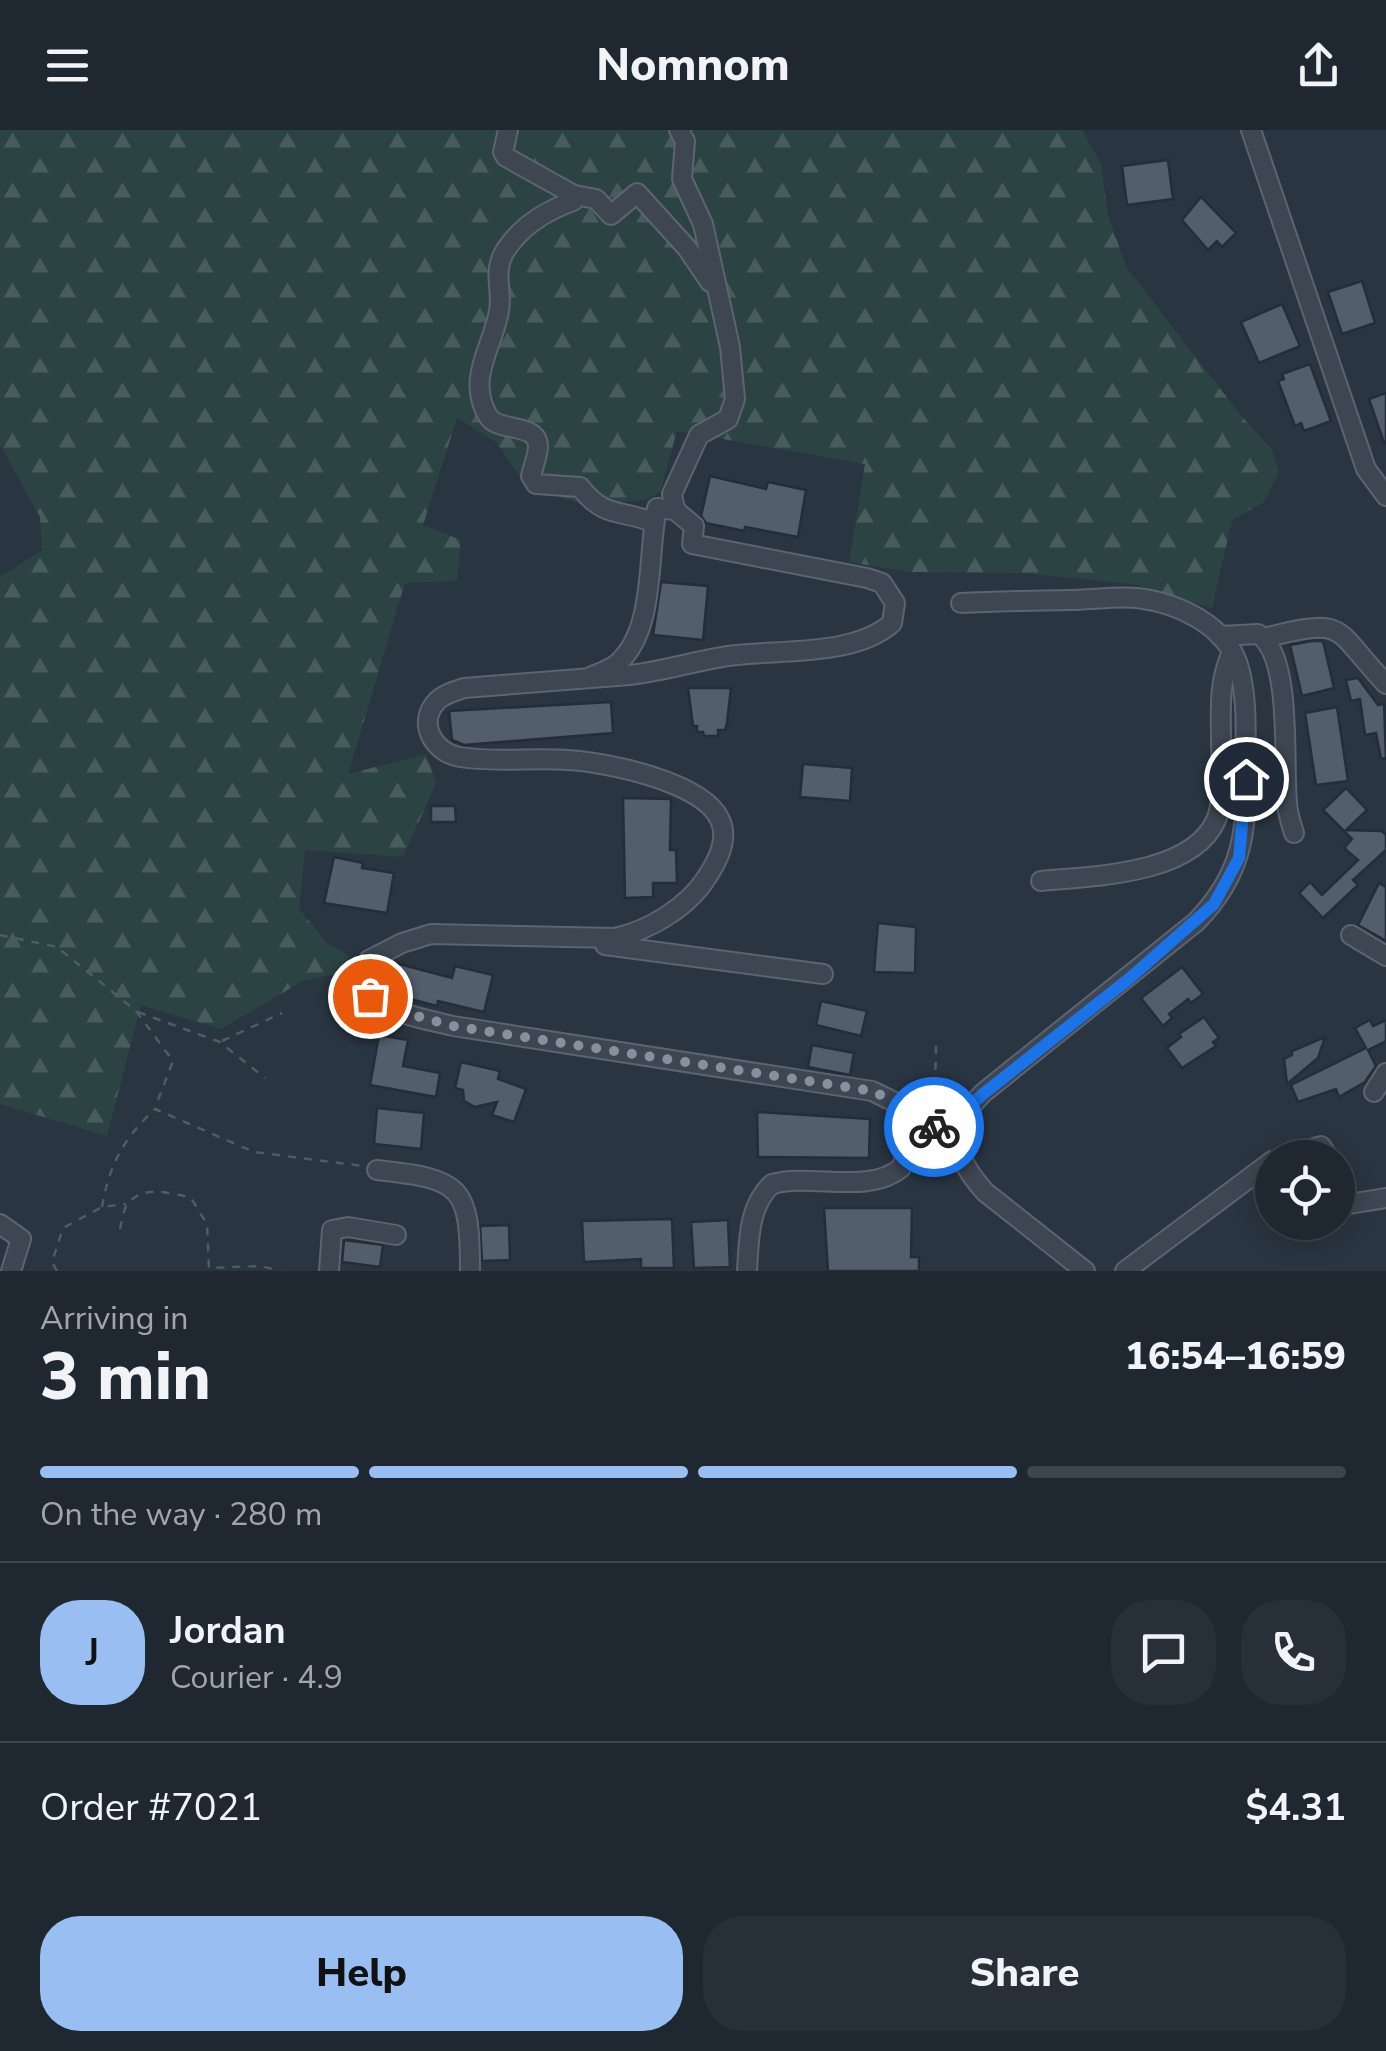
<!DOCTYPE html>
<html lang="en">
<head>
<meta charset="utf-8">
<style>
  body { margin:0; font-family:"Nunito Sans",sans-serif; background:#273039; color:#f1f3f6; height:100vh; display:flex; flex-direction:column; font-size:38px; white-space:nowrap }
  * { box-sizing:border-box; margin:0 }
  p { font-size:32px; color:#a1a6ab }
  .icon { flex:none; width:55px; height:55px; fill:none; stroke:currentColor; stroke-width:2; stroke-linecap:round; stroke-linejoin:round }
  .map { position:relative; height:1141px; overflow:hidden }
  .drawer { display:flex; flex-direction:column; background:#1f2831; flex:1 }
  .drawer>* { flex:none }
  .buttons { position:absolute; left:1255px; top:1010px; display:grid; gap:20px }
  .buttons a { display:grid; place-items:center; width:100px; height:100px; border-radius:50%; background:#1f2831; box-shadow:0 5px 25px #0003,0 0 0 2px #3c444d; font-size:50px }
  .pin { position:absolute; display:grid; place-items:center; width:85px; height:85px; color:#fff; margin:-42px; border:5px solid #fff; border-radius:50%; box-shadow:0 2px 10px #0007 }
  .courier { position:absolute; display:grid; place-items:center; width:100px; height:100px; margin:-50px; border:8px solid #1a73e8; border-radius:50%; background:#fff; color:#222; box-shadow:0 2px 12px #0007 }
  .overview em { font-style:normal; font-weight:800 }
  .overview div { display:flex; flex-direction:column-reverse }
  .overview { display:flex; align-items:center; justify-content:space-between; height:170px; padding:0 40px }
  h1 { font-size:65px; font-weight:800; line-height:75px }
  .bar { display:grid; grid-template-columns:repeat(4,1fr); gap:15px 10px; align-content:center; height:120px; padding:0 40px }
  .bar i { height:12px; border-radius:8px; background:#3c444d }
  .bar .active { background:#99bff2 }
  .bar p { grid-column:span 4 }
  .line { display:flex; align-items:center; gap:25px; padding:0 40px; border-top:2px solid #3c444d }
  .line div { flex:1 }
  .round { display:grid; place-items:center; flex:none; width:105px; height:105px; border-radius:40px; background:#273039 }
  .action { display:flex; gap:20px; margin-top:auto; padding:20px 40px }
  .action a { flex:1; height:115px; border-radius:40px; background:#99bff2; color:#111; font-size:40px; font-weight:800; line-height:115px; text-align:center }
  .action a+a { background:#273039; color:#f1f3f6 }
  header { display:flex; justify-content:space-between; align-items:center; height:130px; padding:0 40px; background:#1f2831; font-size:45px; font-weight:800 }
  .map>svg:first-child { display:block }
  .forest { fill:url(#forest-firs) }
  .building { fill:#525e6c; stroke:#242d39; stroke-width:2.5 }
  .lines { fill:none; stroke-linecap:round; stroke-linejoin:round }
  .minor-casing { stroke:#5b646f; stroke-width:22 }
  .path { stroke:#4b5f61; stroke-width:2.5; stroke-dasharray:8 8; stroke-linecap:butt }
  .minor { stroke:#3d4651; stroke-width:18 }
  .done { stroke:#87919b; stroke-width:10; stroke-dasharray:0 18 }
  .route { stroke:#1a73e8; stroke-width:12 }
</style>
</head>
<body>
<header><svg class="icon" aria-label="menu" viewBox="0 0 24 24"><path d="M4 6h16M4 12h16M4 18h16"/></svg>Nomnom<svg class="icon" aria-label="share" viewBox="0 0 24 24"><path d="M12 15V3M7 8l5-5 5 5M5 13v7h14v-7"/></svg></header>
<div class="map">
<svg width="1386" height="1141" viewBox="0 0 1386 1141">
  <defs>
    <pattern id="forest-firs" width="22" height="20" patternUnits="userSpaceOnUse" patternTransform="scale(2.5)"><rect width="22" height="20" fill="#2c4343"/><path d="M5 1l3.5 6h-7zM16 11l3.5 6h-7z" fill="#485c5d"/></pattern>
  </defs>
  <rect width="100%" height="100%" fill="#293541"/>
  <polygon class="forest" points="0,0 1082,0 1101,34 1108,86 1127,138 1239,283 1272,320 1279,342 1264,372 1232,390 1212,478 1133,454 1021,443 911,442 849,432 865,334 677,301 660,362 645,370 585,375 527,356 496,312 457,288 423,395 461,410 457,451 405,453 348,644 426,624 436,653 403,727 305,720 299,779 328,814 349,825 347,842 303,851 221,899 141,875 107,1006 0,974 0,447 42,420 40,387 0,315"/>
  <g class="building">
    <polygon points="1168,30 1173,69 1127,75 1122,36"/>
    <polygon points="1201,67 1236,103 1222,117 1217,111 1208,120 1182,90"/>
    <polygon points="1362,151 1375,193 1342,204 1328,162"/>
    <polygon points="1282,174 1300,216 1259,233 1241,192"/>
    <polygon points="1310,234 1331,291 1304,301 1301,293 1295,296 1278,251 1284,249 1282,244"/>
    <polygon points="1386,263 1386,313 1384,313 1369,269"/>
    <polygon points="710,346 766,359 768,352 806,360 798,407 745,397 744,401 706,393 701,386"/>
    <polygon points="661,452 708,456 703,510 653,505"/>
    <polygon points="1312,511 1323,511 1334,558 1302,566 1290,515"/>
    <polygon points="1358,548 1378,575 1384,574 1386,628 1381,629 1376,603 1365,605 1360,569 1351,571 1346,550"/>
    <polygon points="688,558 731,558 727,593 725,600 718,600 718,606 704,606 703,602 697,602 697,596 693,596"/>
    <polygon points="611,572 613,603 464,615 452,610 449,581"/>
    <polygon points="1337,577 1348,651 1316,655 1305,583"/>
    <polygon points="803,634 852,638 850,671 800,667"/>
    <polygon points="1346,658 1367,680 1346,700 1382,701 1386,705 1386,720 1353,750 1358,755 1323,788 1299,763 1310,752 1322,765 1358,730 1344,718 1352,709 1323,680"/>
    <polygon points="623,668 671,669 670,720 676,720 677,753 653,753 653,767 625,768"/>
    <polygon points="431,676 455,676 456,692 431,692"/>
    <polygon points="334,727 363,733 362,738 394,743 387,783 324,773"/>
    <polygon points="1379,753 1386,757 1386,811 1358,795"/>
    <polygon points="878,793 916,797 915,843 874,842"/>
    <polygon points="399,834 452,848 455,836 493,845 484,882 438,871 437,876 391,864"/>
    <polygon points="1182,837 1203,864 1191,873 1188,869 1169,884 1172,888 1163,896 1141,868"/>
    <polygon points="821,871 867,881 861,906 816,895"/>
    <polygon points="1204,887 1219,908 1213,912 1216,916 1182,938 1167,918 1181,907 1179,904"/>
    <polygon points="1370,890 1373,896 1386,890 1386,911 1368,920 1376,936 1365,952 1339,967 1336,959 1298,972 1291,955 1366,918 1355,898"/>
    <polygon points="379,905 408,910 403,936 440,943 436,967 370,955"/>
    <polygon points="1325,907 1318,928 1287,954 1284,929 1292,925 1292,921"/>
    <polygon points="812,915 854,923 850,945 808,937"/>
    <polygon points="461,932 500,941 498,949 526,959 514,992 492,985 497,972 475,977 464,971 463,960 455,958"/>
    <polygon points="377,978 424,983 421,1019 374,1014"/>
    <polygon points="757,982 870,989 869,1028 758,1027"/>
    <polygon points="824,1078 912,1078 911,1127 919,1127 919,1141 828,1141"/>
    <polygon points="672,1089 674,1138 641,1138 641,1129 584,1132 582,1091"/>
    <polygon points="728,1090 730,1137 694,1138 691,1092"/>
    <polygon points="509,1095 510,1130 482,1131 480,1096"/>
    <polygon points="344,1110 383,1115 380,1137 342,1132"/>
  </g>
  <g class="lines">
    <g class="minor-casing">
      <g id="minor">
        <path d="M508,0L503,22L506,27L574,65L573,71C548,80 521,96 505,121C492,143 503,159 499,181C493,217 466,248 488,286C498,303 537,292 538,316C538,325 533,337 531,346L536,354L580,357C605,390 624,379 654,393"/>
        <polyline points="1251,0 1366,339 1386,366"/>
        <polyline points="574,65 596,69 611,85 637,63 687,118 710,152"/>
        <polyline points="675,380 672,364 699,305 728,289 735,269 730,217 703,94 682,49 685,11 679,0"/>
        <path d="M961,473C996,471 1032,471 1068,470C1091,470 1115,466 1137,468C1178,473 1227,495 1239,538C1248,570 1245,605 1246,638C1247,702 1243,744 1196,792L983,963C946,1000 953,1026 985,1062L1085,1141"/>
        <path d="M1220,506L1258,504C1293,526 1283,634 1287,672C1287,682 1291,693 1294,703"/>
        <path d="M1264,508C1349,487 1331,496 1386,554"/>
        <path d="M590,547C599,543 610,540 618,533C656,499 647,425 657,378L675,380L694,396L692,414L867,448L882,453L895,473L892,493C854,527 778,519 728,526C695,531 663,541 630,545L464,558C455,561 444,564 437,571C416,593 434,623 460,627C495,633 533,627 568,630C606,632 704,652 720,690C729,709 718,730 707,747C688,777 649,801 614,808L431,804L402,813L369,830C341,878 424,888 453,896L872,961L911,980L956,1011"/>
        <path d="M1041,751C1092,746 1192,745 1216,690C1225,669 1221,635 1221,613C1221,580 1218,553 1232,522"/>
        <polyline points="1351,805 1386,826"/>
        <polyline points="605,815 823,844"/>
        <polyline points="1374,962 1386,943"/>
        <polyline points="1281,1028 1321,1016 1329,1028"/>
        <path d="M377,1040C462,1049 470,1056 470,1141"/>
        <polyline points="1338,1041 1349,1074 1386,1068"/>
        <polyline points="0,1094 21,1109 11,1141"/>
        <polyline points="329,1141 332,1100 348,1097 396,1105"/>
        <path d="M747,1141C749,1111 748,1076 772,1054C812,1043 868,1065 901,1038C914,1012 907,996 895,972"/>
        <polyline points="1125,1141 1272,1031"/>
      </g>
    </g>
    <g class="path">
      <polyline points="0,805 57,817 136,881 173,931 155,978"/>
      <polyline points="138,882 220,912 265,948"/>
      <polyline points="222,911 282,883"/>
      <polyline points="936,916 935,960 938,968 952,975"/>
      <path d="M102,1077C109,1035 124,1008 155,979L254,1022L363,1036"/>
      <path d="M120,1099C122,1092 123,1080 127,1075C141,1054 172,1063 191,1068L207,1094L209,1138L261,1136L280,1141"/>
      <polyline points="57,1141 52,1132 63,1098 102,1077 126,1074"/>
    </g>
    <use href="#minor" class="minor"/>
  </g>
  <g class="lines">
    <polyline class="done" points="370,866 388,878 453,896 872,961 912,980 934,997"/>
    <polyline class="route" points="934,997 956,1011 969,977 983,964 1130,848 1214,774 1239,728 1246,649"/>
  </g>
</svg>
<div class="buttons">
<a><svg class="icon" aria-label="locate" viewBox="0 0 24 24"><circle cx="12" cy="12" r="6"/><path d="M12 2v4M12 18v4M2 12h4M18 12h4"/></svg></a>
</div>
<div class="pin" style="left:370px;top:866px;background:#ea580c"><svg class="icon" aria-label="bag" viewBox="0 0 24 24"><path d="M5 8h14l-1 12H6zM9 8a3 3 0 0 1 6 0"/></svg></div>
<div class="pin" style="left:1246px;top:649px;background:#1f2937"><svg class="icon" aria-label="home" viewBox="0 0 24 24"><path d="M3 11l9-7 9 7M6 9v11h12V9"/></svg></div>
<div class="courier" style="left:934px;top:997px"><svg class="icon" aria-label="bike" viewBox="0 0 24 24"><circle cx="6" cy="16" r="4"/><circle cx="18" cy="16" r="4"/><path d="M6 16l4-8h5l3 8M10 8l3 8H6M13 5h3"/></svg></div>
</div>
<section class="drawer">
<div class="overview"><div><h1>3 min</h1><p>Arriving in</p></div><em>16:54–16:59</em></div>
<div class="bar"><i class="active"></i><i class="active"></i><i class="active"></i><i></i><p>On the way · 280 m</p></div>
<div class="line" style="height:180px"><b class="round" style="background:#99bff2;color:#111">J</b><div><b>Jordan</b><p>Courier · 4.9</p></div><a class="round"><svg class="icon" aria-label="chat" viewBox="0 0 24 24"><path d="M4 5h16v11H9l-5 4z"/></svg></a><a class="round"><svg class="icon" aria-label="phone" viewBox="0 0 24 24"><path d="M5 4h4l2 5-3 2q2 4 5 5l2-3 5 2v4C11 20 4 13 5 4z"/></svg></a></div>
<div class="line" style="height:130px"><div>Order #7021</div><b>$4.31</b></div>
<div class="action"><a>Help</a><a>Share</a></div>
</section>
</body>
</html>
